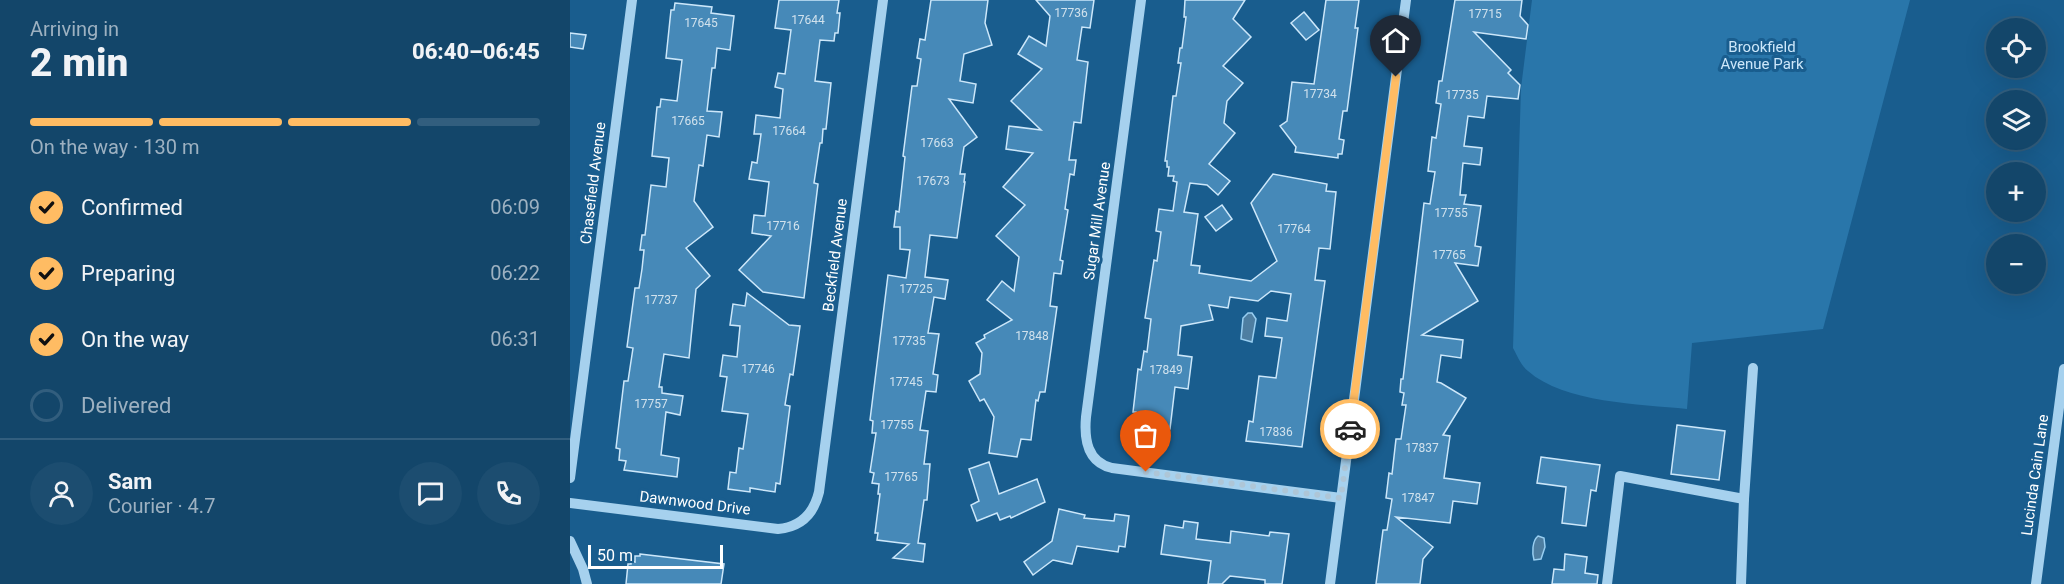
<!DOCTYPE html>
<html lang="en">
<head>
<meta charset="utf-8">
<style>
  body { margin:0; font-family:Roboto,sans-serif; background:#1c4d70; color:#f1f3f6; height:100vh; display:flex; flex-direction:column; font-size:22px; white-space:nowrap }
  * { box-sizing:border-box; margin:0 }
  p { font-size:20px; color:#9db1c1 }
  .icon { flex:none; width:33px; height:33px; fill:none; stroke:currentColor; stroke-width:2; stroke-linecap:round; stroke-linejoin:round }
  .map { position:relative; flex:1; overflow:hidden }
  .drawer { display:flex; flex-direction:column; background:#13466a; width:570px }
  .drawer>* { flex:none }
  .tools { position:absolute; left:1416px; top:18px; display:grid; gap:12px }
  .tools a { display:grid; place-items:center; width:60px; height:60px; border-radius:50%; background:#13466a; box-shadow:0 6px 24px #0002,0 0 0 2px #325e7e; font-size:30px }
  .scale { position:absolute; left:18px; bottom:15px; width:135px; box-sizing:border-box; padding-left:6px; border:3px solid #fff; border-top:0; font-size:16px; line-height:21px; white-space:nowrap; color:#fff; -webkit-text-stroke:4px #195d8e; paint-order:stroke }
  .pin { position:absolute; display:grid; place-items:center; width:51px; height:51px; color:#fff; margin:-62px -26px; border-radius:50% 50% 50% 0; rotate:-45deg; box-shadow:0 0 6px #0007 }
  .pin .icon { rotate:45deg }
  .courier { position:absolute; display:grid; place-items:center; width:60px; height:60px; margin:-30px; border:4px solid #ffbc63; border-radius:50%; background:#fff; color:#222; box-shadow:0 2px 8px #0007 }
  .headline em { font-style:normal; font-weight:800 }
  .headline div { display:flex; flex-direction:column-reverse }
  .headline { display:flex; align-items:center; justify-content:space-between; height:102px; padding:0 30px }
  h1 { font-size:39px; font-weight:800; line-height:45px }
  .bar { display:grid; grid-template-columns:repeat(4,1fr); gap:9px 6px; align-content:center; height:72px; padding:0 30px }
  .bar i { height:8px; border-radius:4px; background:#325e7e }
  .bar .on { background:#ffbc63 }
  .bar p { grid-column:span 4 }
  .line { display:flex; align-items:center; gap:15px; padding:0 30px; border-top:2px solid #325e7e }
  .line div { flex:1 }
  .round { display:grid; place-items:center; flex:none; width:63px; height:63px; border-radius:32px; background:#1c4d70 }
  ol { padding:0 30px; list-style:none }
  li { display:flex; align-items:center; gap:18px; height:66px }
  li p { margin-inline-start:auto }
  li .icon { padding:6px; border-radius:50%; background:#ffbc63; color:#111; stroke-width:4 }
  li:last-child { color:#9db1c1 }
  li i { width:33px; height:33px; border:3px solid #325e7e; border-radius:50% }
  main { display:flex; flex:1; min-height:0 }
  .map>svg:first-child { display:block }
  .green { fill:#2976aa }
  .water { fill:#4e7ea1; stroke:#98cef1; stroke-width:1.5 }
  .building { fill:#4689b8; stroke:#cce7fa; stroke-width:1.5 }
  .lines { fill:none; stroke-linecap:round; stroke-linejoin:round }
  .minor { stroke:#a6d1ee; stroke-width:10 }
  .done { stroke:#aec6d7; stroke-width:6; stroke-dasharray:0 10.8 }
  .route { stroke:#ffbc63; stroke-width:8 }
  .labels { text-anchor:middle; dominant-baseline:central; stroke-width:6; stroke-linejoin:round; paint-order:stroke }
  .number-label { font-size:12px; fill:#d1e2ed }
  .park-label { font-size:15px; fill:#cce7fa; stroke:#195d8e }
  .street-label { font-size:15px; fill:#fff; stroke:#195d8e }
</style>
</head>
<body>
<main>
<section class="drawer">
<div class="headline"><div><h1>2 min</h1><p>Arriving in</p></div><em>06:40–06:45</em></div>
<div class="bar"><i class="on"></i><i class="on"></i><i class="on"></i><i></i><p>On the way · 130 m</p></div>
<ol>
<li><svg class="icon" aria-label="check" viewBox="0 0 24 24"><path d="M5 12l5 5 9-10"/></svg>Confirmed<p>06:09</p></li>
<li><svg class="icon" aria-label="check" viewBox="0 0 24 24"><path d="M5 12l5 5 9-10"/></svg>Preparing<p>06:22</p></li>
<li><svg class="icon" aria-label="check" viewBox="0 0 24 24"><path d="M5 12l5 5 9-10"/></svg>On the way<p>06:31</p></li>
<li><i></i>Delivered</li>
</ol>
<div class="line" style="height:108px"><a class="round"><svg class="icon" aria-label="person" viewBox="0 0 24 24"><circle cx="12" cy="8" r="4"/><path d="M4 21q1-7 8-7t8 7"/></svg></a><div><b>Sam</b><p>Courier · 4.7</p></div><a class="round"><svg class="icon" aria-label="chat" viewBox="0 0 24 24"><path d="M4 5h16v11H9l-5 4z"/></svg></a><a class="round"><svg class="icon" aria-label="phone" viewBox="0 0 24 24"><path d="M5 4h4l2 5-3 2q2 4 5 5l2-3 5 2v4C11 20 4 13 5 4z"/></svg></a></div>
</section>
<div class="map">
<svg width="1494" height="584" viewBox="0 0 1494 584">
  <rect width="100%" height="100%" fill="#195d8e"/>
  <path class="green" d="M962,0H1340L1253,329L1122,343L1117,409C1070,404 994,403 958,371C951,366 947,355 943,348L951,88Z"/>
  <g class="water">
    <polygon points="678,313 682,313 686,319 682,342 671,339 673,318"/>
    <path d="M968,536L974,538L975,547L971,559L964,560C962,553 962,541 968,536Z"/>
  </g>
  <g class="building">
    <polygon points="209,0 269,0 267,13 270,13 268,33 265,33 264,41 250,40 245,81 261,83 256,129 253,129 252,143 250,143 244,183 248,184 234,298 193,292 169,270 201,236 182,233 184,215 195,216 199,182 179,179 182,162 187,163 191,134 184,134 186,115 210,118 213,89 205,87 208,73 215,74 221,30 205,28"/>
    <polygon points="361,0 418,0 415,23 422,45 394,54 390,81 406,84 403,103 379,99 407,137 394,147 390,174 395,174 394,182 395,182 387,238 360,235 355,277 378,280 375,299 364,297 358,333 369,334 363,374 368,375 366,392 356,391 350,430 358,431 354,464 360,464 357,500 354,500 348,543 355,544 353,562 323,558 339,544 307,540 308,533 305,533 310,494 308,494 309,484 302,483 304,473 300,472 306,433 302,433 303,421 300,420 318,275 336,278 340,250 330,249 330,227 324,227 326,211 329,212 335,157 333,156 342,86 347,86 351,59 347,58 350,39 355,40"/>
    <polygon points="466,0 524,0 520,28 512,27 507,60 518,62 511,123 504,122 499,160 506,160 504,175 500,174 495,209 498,210 490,260 493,261 491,274 484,273 480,306 487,307 475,392 470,392 468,401 466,400 461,440 451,439 447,457 419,453 424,417 414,399 410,401 399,381 410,374 412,353 406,343 415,338 414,335 442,320 417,300 432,281 444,291 449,257 426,236 455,205 433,187 463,153 436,149 439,126 471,130 441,101 472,69 448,54 459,36 476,46 480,16"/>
    <polygon points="615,0 675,0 663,19 681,37 653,66 673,83 657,101 654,123 665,133 639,164 660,181 648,195 637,185 620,183 614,212 628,214 621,265 630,266 629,273 681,281 707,261 681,203 703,174 757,184 756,191 766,192 760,249 749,248 745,280 755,281 732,447 676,441 679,421 683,422 689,376 706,378 712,338 695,336 697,318 717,321 721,294 701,291 688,301 660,297 658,308 639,305 643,320 611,326 608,355 622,357 618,389 605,387 600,429 565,426 566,412 563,412 568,369 571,370 574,351 577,352 581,319 575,318 584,260 587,261 591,232 586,231 589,209 603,211 607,182 603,181 604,176 598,176 599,167 597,167 597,161 595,161 603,96 606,96 611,63 608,63 610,48 612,48 616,17 614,17"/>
    <polygon points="756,0 789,0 785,28 788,28 777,111 773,111 769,139 774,140 772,154 768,154 768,158 725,152 726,147 710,126 717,121 722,82 744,84"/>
    <polygon points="885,0 952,0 950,16 958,25 956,39 904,32 941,70 938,73 950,85 948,99 917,96 914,118 898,116 894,146 912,148 910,165 893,163 890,195 896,195 894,204 911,206 905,246 911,247 908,266 885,263 908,301 852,335 893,340 891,358 871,355 867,382 871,383 896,398 873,435 880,436 874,478 910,483 907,504 883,501 880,523 826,517 863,547 853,559 850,584 806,584 813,530 817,530 822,499 816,498 819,473 822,474 826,439 831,439 836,405 832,405 834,393 830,392 831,379 833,379 854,203 860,204 865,172 858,171 862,137 866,138 871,104 866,103 869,81 872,81"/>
    <polygon points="105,3 142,7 141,13 164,16 160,50 147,48 145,68 142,68 137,111 152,112 149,137 137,135 133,166 129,165 124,201 143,227 116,248 140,276 126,289 119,358 94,354 89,387 92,387 92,393 113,396 110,415 96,412 91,455 109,458 107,477 54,470 56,461 49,460 50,449 46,448 54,381 58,381 63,348 57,347 65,288 69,288 72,269 74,250 70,250 72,235 75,235 81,185 96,187 99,158 82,156 87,107 90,107 91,99 107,101 112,60 96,58 101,10 104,10"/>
    <polygon points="734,12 749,30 736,40 721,23"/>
    <polygon points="0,33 16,35 13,49 0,47"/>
    <polygon points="652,205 662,219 646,231 635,217"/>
    <polygon points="177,293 219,325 230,326 223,375 220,374 215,405 220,406 210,484 206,483 205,492 180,488 180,492 158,489 160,472 166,473 169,448 173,449 178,414 152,411 157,377 150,376 153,355 167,357 170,326 160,325 163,304 175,306"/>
    <polygon points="1107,425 1155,431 1149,480 1101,474"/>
    <polygon points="971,457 1030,465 1026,491 1021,490 1016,526 992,523 996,487 967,483"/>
    <polygon points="419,462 429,494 467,479 475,502 441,518 440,516 430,520 427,513 407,521 401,505 409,501 399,469"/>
    <polygon points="489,509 515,515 514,518 544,521 545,514 559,516 555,547 549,546 548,552 507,546 502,564 483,560 463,575 454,562 482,541"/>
    <polygon points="614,521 628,523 626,539 660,543 661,531 699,536 700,532 719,534 712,584 695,584 695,580 660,576 652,584 638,584 641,561 591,554 595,525 613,528"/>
    <polygon points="70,554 154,564 151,584 56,584 58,564 61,564 61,561 65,562 65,556 70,556"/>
    <polygon points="995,554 1017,557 1015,573 1028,575 1027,584 982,584 984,569 994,570"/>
  </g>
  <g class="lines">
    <g class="minor">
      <path d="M571,0L516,417C514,439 517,462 542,468L771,498"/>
      <polyline points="0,478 62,0"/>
      <polyline points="1174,499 1183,368"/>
      <path d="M0,503L208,529C231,527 244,513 249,492L313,0"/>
      <polyline points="0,541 13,569 17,584"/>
      <polyline points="760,584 836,0"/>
      <polyline points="1037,584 1050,476 1174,499 1171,584"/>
      <polyline points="1466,584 1494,369"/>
    </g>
  </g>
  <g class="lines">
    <polyline class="done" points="576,472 771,498 780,429"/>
    <polyline class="route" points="780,429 826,77"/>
  </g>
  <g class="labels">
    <g class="number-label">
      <text x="501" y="13">17736</text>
      <text x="915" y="14">17715</text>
      <text x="238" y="20">17644</text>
      <text x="131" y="23">17645</text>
      <text x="750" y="94">17734</text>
      <text x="892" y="95">17735</text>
      <text x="118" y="121">17665</text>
      <text x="219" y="131">17664</text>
      <text x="367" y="143">17663</text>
      <text x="363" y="181">17673</text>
      <text x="881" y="213">17755</text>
      <text x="213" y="226">17716</text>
      <text x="724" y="229">17764</text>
      <text x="879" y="255">17765</text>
      <text x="346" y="289">17725</text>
      <text x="91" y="300">17737</text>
      <text x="462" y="336">17848</text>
      <text x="339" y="341">17735</text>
      <text x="188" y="369">17746</text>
      <text x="596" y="370">17849</text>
      <text x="336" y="382">17745</text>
      <text x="81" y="404">17757</text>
      <text x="327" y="425">17755</text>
      <text x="706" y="432">17836</text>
      <text x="852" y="448">17837</text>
      <text x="331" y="477">17765</text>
      <text x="848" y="498">17847</text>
    </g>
    <g class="park-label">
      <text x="1192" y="47">Brookfield<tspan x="1192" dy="17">Avenue Park</tspan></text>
    </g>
    <g class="street-label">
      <text transform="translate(23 183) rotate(-83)">Chasefield Avenue</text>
      <text transform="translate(527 221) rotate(-82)">Sugar Mill Avenue</text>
      <text transform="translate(265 255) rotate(-83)">Beckfield Avenue</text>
      <text transform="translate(1465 475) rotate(-82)">Lucinda Cain Lane</text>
      <text transform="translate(125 503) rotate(7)">Dawnwood Drive</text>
    </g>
  </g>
</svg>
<div class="tools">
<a><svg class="icon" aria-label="locate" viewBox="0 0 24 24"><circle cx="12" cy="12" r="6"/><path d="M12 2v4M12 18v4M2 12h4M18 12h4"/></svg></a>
<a><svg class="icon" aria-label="layers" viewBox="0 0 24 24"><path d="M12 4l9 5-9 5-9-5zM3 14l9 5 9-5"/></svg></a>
<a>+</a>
<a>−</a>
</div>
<div class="scale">50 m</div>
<div class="pin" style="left:576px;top:472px;background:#ea580c"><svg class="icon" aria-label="bag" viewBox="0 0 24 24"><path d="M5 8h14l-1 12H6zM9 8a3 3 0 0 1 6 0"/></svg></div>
<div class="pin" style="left:826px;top:77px;background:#1f2937"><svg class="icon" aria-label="home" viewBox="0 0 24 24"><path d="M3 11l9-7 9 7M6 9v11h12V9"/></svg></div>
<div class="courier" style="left:780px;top:429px"><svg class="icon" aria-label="car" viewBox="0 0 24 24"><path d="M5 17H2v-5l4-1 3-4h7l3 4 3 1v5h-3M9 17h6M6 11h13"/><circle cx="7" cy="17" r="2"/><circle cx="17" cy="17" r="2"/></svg></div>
</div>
</main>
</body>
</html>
